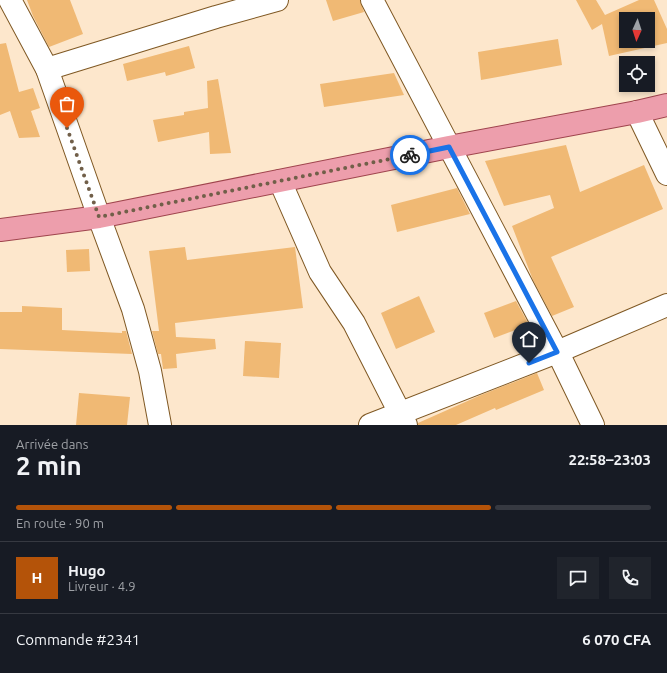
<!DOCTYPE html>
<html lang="fr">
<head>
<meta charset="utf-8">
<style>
  body { margin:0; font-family:Ubuntu,sans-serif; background:#20242c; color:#f1f3f6; height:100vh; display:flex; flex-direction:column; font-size:15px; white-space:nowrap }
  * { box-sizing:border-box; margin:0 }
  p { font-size:13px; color:#9ea1a6 }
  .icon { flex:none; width:22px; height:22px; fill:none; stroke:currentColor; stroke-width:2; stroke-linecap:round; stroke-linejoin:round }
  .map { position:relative; height:425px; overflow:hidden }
  .details { display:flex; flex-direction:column; background:#171b24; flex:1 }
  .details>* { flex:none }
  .needle { width:26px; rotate:183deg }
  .controls { position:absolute; left:619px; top:12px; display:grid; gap:8px }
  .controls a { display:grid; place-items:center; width:36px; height:36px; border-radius:0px; background:#171b24; box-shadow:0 2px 6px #0003; font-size:20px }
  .pin { position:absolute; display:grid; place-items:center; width:34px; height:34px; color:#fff; margin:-41px -17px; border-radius:50% 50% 50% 0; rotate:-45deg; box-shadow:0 0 4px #0007 }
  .pin .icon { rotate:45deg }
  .courier { position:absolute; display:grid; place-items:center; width:40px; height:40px; margin:-20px; border:3px solid #1a73e8; border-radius:50%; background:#fff; color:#222; box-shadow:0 1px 5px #0007 }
  .headline em { font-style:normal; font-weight:600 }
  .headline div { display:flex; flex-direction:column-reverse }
  .headline { display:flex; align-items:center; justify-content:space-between; height:68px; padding:0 16px }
  h1 { font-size:26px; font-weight:600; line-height:30px }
  .bar { display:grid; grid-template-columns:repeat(4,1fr); gap:6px 4px; align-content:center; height:48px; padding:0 16px }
  .bar i { height:5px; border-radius:3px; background:#363941 }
  .bar .on { background:#b45309 }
  .bar p { grid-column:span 4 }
  .line { display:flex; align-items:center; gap:10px; padding:0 16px; border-top:1px solid #363941 }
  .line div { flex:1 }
  .round { display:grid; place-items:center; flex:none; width:42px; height:42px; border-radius:0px; background:#20242c }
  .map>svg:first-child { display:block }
  .building { fill:#f0b974; fill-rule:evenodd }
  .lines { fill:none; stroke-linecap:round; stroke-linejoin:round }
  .street-casing { stroke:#7f5823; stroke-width:24 }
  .primary-casing { stroke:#9f444d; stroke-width:24 }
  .street { stroke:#fff; stroke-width:22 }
  .primary { stroke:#ed9eac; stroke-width:22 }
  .done { stroke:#715f49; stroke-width:4; stroke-dasharray:0 7.2 }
  .route { stroke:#1a73e8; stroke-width:5 }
</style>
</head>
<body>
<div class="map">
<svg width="667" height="425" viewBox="0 0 667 425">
  <rect width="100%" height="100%" fill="#fde7cc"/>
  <g class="building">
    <polygon points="27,0 70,0 83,34 49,47 33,16"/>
    <polygon points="326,0 360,0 364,12 333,21"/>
    <path d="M576,0H596L605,15L639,0H654L667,29V43L609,56L602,24L592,30ZM626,19H648V41H626Z"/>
    <polygon points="558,39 562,65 481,80 478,52"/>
    <polygon points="6,43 19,92 33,88 40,108 31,111 40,137 19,138 10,111 0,115 0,44"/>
    <polygon points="189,46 195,68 166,76 165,72 127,81 123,64"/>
    <polygon points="394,73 404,95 324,107 320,84"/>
    <polygon points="218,79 231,153 210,154 209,132 158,142 153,120 184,115 184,112 208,108 207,81"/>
    <polygon points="566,145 580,192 644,165 663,209 551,257 574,307 552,316 533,280 512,226 554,208 550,195 504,206 485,161"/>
    <polygon points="457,188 470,214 397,232 391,205"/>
    <polygon points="185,247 187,260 295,247 303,308 175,323 176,337 215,339 216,349 176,354 177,368 163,369 161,354 158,354 152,331 159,331 149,251"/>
    <polygon points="89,249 90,271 67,272 66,250"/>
    <polygon points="419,296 435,332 396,349 381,313"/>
    <polygon points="516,301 529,325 494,338 484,313"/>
    <polygon points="22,306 62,308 62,330 122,333 122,331 126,331 132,354 0,349 0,312 22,312"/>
    <polygon points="245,341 281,343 279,378 243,376"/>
    <polygon points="537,373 544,390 496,410 495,408 456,425 418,425 418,423 481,395"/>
    <polygon points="79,393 130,397 127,425 76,425"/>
  </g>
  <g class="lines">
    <g class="street-casing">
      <g id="street">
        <polyline points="10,0 47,69 99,217 133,309 150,371 160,425"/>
        <polyline points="372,0 562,361 593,425"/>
        <polyline points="47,69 216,17 277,0"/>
        <polyline points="637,112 667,174"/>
        <polyline points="280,181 320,272 354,323 406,425"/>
        <polyline points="370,425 557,352 667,305"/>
      </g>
    </g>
    <g class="primary-casing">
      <polyline id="primary" points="0,230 99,217 449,147 637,112 667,105"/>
    </g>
    <use href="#street" class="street"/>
    <use href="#primary" class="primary"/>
  </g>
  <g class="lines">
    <polyline class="done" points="67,128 99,217 410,155"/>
    <polyline class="route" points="410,155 449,147 557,352 529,363"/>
  </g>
</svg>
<div class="controls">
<a><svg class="needle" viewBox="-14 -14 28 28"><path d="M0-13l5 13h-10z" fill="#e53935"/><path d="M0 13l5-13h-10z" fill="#9ea1a6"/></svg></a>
<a><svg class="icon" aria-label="locate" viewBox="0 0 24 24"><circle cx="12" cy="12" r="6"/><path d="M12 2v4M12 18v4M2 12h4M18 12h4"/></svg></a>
</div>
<div class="pin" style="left:67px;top:128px;background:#ea580c"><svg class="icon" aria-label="bag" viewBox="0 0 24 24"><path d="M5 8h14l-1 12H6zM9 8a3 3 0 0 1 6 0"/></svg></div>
<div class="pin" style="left:529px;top:363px;background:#1f2937"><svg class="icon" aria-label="home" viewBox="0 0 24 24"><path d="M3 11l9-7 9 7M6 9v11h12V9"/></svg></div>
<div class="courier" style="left:410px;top:155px"><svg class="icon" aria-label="bike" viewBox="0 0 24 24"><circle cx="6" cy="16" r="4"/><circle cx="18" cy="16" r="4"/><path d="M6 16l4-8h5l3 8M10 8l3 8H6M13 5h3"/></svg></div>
</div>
<section class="details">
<div class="headline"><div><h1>2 min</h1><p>Arrivée dans</p></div><em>22:58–23:03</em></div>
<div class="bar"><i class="on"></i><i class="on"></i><i class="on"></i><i></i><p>En route · 90 m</p></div>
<div class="line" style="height:72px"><b class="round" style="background:#b45309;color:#fff">H</b><div><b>Hugo</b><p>Livreur · 4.9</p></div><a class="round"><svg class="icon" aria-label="chat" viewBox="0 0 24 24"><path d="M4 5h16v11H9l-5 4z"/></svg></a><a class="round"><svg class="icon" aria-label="phone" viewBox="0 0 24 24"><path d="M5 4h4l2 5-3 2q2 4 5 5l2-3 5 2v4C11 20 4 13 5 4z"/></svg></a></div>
<div class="line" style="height:52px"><div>Commande #2341</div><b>6 070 CFA</b></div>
</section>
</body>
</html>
